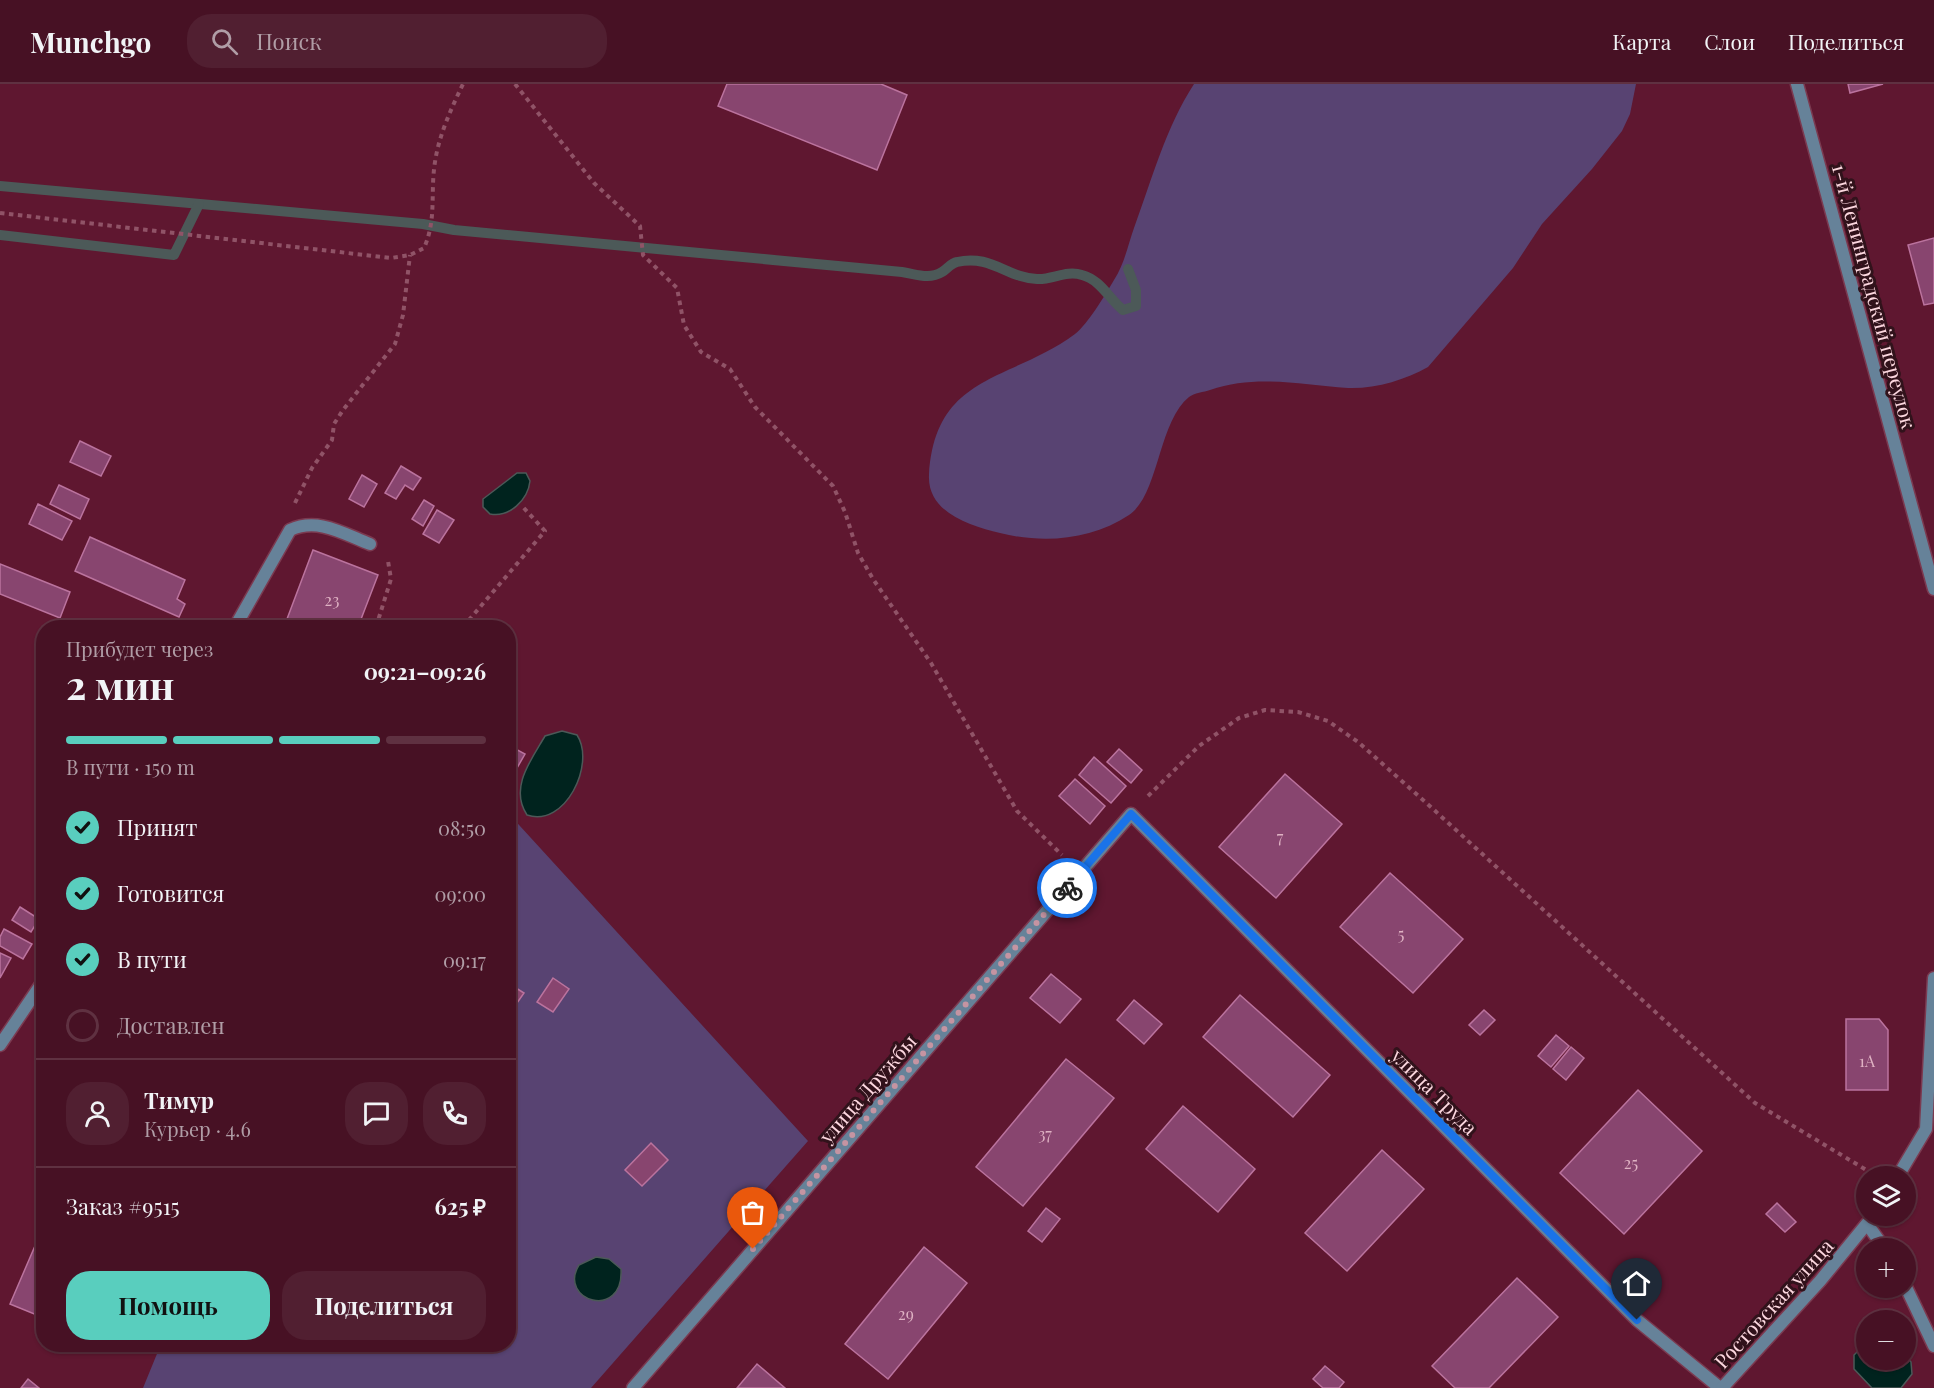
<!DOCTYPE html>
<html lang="ru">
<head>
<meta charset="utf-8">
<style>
  body { margin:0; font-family:"Playfair Display",serif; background:#511f31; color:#f1f3f6; height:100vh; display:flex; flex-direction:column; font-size:22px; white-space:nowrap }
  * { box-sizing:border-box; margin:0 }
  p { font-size:20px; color:#b09da6 }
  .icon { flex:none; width:33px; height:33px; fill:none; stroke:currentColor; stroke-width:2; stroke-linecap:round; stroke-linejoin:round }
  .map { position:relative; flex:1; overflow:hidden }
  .drawer { position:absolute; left:36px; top:536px; width:480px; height:732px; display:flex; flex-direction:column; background:#471124; border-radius:24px; box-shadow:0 2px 4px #0004,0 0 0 2px #5f3141 }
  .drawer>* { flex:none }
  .tools { position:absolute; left:1856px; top:1082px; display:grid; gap:12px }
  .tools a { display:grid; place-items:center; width:60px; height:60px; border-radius:50%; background:#471124; box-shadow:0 2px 4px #0004,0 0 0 2px #5f3141; font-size:30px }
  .pin { position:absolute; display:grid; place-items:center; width:51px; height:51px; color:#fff; margin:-62px -26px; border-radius:50% 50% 50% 0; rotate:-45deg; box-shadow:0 0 6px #0007 }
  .pin .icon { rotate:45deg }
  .courier { position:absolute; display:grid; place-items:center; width:60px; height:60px; margin:-30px; border:4px solid #1a73e8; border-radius:50%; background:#fff; color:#222; box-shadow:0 2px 8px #0007 }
  .headline em { font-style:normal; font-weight:700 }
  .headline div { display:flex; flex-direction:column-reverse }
  .headline { display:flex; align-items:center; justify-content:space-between; height:102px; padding:0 30px }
  h1 { font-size:39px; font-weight:700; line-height:45px }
  .bar { display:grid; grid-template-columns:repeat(4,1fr); gap:9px 6px; align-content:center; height:72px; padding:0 30px }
  .bar i { height:8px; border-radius:4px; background:#5f3141 }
  .bar .active { background:#59cebe }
  .bar p { grid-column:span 4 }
  .line { display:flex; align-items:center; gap:15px; padding:0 30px; border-top:2px solid #5f3141 }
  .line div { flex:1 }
  .round { display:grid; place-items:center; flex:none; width:63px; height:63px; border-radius:24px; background:#511f31 }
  ol { padding:0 30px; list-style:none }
  li { display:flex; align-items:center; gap:18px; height:66px }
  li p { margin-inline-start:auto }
  li .icon { padding:6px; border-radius:50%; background:#59cebe; color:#111; stroke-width:4 }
  li:last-child { color:#b09da6 }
  li i { width:33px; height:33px; border:3px solid #5f3141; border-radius:50% }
  .cta { display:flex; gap:12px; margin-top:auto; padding:12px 30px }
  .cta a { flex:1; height:69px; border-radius:24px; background:#59cebe; color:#111; font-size:24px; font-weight:700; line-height:69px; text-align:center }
  .cta a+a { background:#511f31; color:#f1f3f6 }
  header { display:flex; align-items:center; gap:36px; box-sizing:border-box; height:84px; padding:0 30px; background:#471124; border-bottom:2px solid #5f3141 }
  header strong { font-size:28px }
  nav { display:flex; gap:33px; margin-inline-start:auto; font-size:21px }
  .search { width:420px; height:54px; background:#511f31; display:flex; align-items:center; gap:15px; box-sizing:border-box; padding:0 21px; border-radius:24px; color:#b09da6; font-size:22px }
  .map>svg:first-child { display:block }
  .green { fill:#584372 }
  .water { fill:#00231e; stroke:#4c5958; stroke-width:1.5 }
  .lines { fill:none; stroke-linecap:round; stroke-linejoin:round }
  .stream { stroke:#4c5958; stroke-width:10 }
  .building { fill:#88456f; stroke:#bb739e; stroke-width:1.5 }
  .service-casing { stroke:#7b3a50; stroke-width:15 }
  .minor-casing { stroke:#7b3a50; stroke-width:15 }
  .path { stroke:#905367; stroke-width:4; stroke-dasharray:4.5 4.5; stroke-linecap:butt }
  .service { stroke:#668299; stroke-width:12 }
  .minor { stroke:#668299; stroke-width:12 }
  .done { stroke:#c594a2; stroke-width:6; stroke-dasharray:0 10.8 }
  .route { stroke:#1a73e8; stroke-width:8 }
  .labels { text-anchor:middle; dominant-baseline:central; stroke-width:6; stroke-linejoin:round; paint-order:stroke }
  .number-label { font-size:16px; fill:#dfb2c3 }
  .street-label { font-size:20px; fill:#fcd7df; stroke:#31121b }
</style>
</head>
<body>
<header>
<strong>Munchgo</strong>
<div class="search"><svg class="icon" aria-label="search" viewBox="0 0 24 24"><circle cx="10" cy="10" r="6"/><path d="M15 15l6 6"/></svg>Поиск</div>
<nav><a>Карта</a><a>Слои</a><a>Поделиться</a></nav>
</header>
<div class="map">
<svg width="1934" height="1304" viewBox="0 0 1934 1304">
  <rect width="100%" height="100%" fill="#5f1730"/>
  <g class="green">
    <path d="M1194,0H1636L1630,30L1622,47L1592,85L1542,140L1513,184L1428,283C1405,296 1375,305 1348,304C1300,301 1257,290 1210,306C1204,308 1194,309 1189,313C1158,338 1159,411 1129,431C1091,456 1044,460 1000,449C971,442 927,429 929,391C935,289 1010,298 1075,250C1088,240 1105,211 1114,196C1124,181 1128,161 1134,144C1152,95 1166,43 1194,0Z"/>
    <polygon points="509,730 808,1057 591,1304 143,1304 161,1260 508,1260"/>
  </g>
  <g class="water">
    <path d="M517,389H526L530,397C528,416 509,434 490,430L483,423V415Z"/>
    <path d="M562,647L577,651C596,680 565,744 527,731C509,704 531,676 545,652Z"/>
    <path d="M596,1173L609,1175L621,1185C624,1237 557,1217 579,1181Z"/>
    <polygon points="1866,1259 1866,1275 1905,1275 1905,1270 1911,1278 1912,1290 1901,1304 1872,1304 1854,1285 1854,1271"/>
  </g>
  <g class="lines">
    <g class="stream">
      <path d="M0,102L423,140L454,146L902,188C916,190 929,196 942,188C947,185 951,179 957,178C991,170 1007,194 1037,195C1052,196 1066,186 1082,191C1101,196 1109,215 1123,226L1136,222V206L1128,185"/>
      <polyline points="0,151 174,171 199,120"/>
    </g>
  </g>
  <g class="building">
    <polygon points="727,0 881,0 907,11 877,86 718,22"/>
    <polygon points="1848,0 1883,0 1850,9"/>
    <polygon points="1934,154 1934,219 1924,221 1908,161"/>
    <polygon points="80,357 111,372 101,392 70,378"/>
    <polygon points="401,382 421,394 413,406 405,401 396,415 385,409"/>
    <polygon points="362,391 377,400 364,423 349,415"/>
    <polygon points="59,401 89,415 80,435 50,420"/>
    <polygon points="424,416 434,422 423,442 412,435"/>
    <polygon points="38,420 72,437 62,456 29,440"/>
    <polygon points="437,426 454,436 439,459 423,450"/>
    <polygon points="90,453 185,496 177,515 185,520 179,533 75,487"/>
    <polygon points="313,466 378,491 358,543 284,543"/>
    <polygon points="0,480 70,508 60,534 0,510"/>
    <polygon points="508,661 525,670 517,684 508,679"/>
    <polygon points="1119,665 1142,686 1131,699 1107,678"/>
    <polygon points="1094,673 1126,702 1111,719 1079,691"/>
    <polygon points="508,685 515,688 508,698"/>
    <polygon points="1285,690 1342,740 1276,814 1219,763"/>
    <polygon points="1075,695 1105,722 1090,740 1059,712"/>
    <polygon points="1390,789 1463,855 1413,909 1340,843"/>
    <polygon points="20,823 39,835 31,848 12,836"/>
    <polygon points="4,845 32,860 23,875 0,862 0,853"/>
    <polygon points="0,869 11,874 0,894"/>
    <polygon points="1051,890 1081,915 1060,939 1030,914"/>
    <polygon points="553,894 569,905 553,928 537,918"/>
    <polygon points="508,899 524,909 510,929 508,928"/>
    <polygon points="1240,911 1330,991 1293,1033 1203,953"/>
    <polygon points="1134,916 1162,940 1144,960 1117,936"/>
    <polygon points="1484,926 1495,936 1480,951 1469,941"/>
    <polygon points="1846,935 1879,935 1888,946 1888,1006 1846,1006"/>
    <polygon points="1556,951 1569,962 1551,983 1538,972"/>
    <polygon points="1571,963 1584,974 1566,996 1553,985"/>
    <polygon points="1066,975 1114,1014 1023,1122 976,1083"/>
    <polygon points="1638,1006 1702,1067 1624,1150 1560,1089"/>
    <polygon points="1183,1022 1255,1085 1218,1128 1146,1065"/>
    <polygon points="651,1059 668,1076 642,1102 625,1086"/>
    <polygon points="1382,1066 1424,1105 1347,1187 1305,1149"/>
    <polygon points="1777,1119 1796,1138 1785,1148 1766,1130"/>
    <polygon points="1046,1124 1060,1135 1042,1158 1028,1147"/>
    <polygon points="44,1141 44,1234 10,1220"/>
    <polygon points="924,1163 967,1199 888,1295 845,1260"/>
    <polygon points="1517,1194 1558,1233 1489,1304 1455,1304 1432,1282"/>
    <polygon points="757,1280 785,1304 737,1304"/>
    <polygon points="1325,1282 1344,1298 1339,1304 1323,1304 1313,1295"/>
    <polygon points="28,1295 39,1304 21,1304"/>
  </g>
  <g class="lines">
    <g class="service-casing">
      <g id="service">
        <polyline points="1868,1141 1884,1164"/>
        <polyline points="1905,1201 1934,1262"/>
      </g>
    </g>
    <g class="minor-casing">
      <g id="minor">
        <polyline points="1797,0 1934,505"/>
        <path d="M235,543L290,446C318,433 344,450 370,460"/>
        <polyline points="0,961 44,896"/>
        <polyline points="1898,1092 1926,1045 1934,894"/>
        <polyline points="633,1304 1131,730 1637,1236 1720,1304"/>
        <polyline points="1722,1304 1820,1197 1874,1131"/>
      </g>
    </g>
    <g class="path">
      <polyline points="515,0 594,99 640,142 643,171 677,204 684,241 701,268 730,285 755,323 833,402 845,428 858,469 873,495 931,579 1017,727 1062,771"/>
      <path d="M0,129L391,174L410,171L424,164C437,135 430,109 435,78C439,51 451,25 463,0"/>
      <polyline points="295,419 312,384 332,356 334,340 343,326 395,260 403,231 410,171"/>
      <polyline points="360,539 367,543"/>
      <polyline points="376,543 391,495 388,477"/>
      <polyline points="463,543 545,447 522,422"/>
      <polyline points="1148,712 1199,662 1239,634 1265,626 1298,628 1328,637 1358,658 1433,725 1755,1019 1873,1090"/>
    </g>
    <use href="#service" class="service"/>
    <use href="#minor" class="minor"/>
  </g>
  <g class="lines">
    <polyline class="done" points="753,1165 1067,804"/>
    <polyline class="route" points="1067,804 1131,730 1637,1236"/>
  </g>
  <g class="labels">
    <g class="number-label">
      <text x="332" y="515">23</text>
      <text x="1280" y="752">7</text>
      <text x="1401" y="849">5</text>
      <text x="1867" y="976">1А</text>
      <text x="1045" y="1049">37</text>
      <text x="1631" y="1078">25</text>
      <text x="906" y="1229">29</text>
    </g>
    <g class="street-label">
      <text transform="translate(1875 212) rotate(75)">1-й Ленинградский переулок</text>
      <text transform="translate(867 1004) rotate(-49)">улица Дружбы</text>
      <text transform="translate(1435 1007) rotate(45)">улица Труда</text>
      <text transform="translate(1773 1219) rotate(-48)">Ростовская улица</text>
    </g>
  </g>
</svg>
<div class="tools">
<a><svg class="icon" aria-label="layers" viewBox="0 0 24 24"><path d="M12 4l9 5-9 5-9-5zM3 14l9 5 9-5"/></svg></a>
<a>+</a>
<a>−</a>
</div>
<div class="pin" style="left:753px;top:1165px;background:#ea580c"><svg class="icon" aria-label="bag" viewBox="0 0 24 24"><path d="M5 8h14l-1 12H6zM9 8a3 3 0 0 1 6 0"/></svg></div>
<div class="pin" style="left:1637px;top:1236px;background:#1f2937"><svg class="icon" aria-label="home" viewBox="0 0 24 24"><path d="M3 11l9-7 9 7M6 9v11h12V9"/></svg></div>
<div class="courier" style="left:1067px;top:804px"><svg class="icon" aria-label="bike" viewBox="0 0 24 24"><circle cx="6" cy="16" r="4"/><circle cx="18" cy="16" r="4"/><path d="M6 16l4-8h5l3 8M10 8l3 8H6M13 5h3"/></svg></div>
<section class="drawer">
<div class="headline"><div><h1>2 мин</h1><p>Прибудет через</p></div><em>09:21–09:26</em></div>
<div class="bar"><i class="active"></i><i class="active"></i><i class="active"></i><i></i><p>В пути · 150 m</p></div>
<ol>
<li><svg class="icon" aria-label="check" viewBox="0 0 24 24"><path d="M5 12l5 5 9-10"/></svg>Принят<p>08:50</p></li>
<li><svg class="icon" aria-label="check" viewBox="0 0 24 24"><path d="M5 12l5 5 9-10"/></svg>Готовится<p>09:00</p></li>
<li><svg class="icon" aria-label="check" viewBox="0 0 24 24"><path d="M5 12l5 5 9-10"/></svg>В пути<p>09:17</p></li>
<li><i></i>Доставлен</li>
</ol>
<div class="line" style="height:108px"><a class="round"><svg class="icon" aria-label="person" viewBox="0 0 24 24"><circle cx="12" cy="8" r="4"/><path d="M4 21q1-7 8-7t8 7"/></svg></a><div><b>Тимур</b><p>Курьер · 4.6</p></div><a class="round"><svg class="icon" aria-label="chat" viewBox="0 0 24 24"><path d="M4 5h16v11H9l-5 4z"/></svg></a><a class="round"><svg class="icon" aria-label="phone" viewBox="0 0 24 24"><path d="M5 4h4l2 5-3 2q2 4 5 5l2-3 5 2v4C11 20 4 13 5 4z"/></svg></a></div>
<div class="line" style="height:78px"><div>Заказ #9515</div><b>625 ₽</b></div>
<div class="cta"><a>Помощь</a><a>Поделиться</a></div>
</section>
</div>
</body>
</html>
